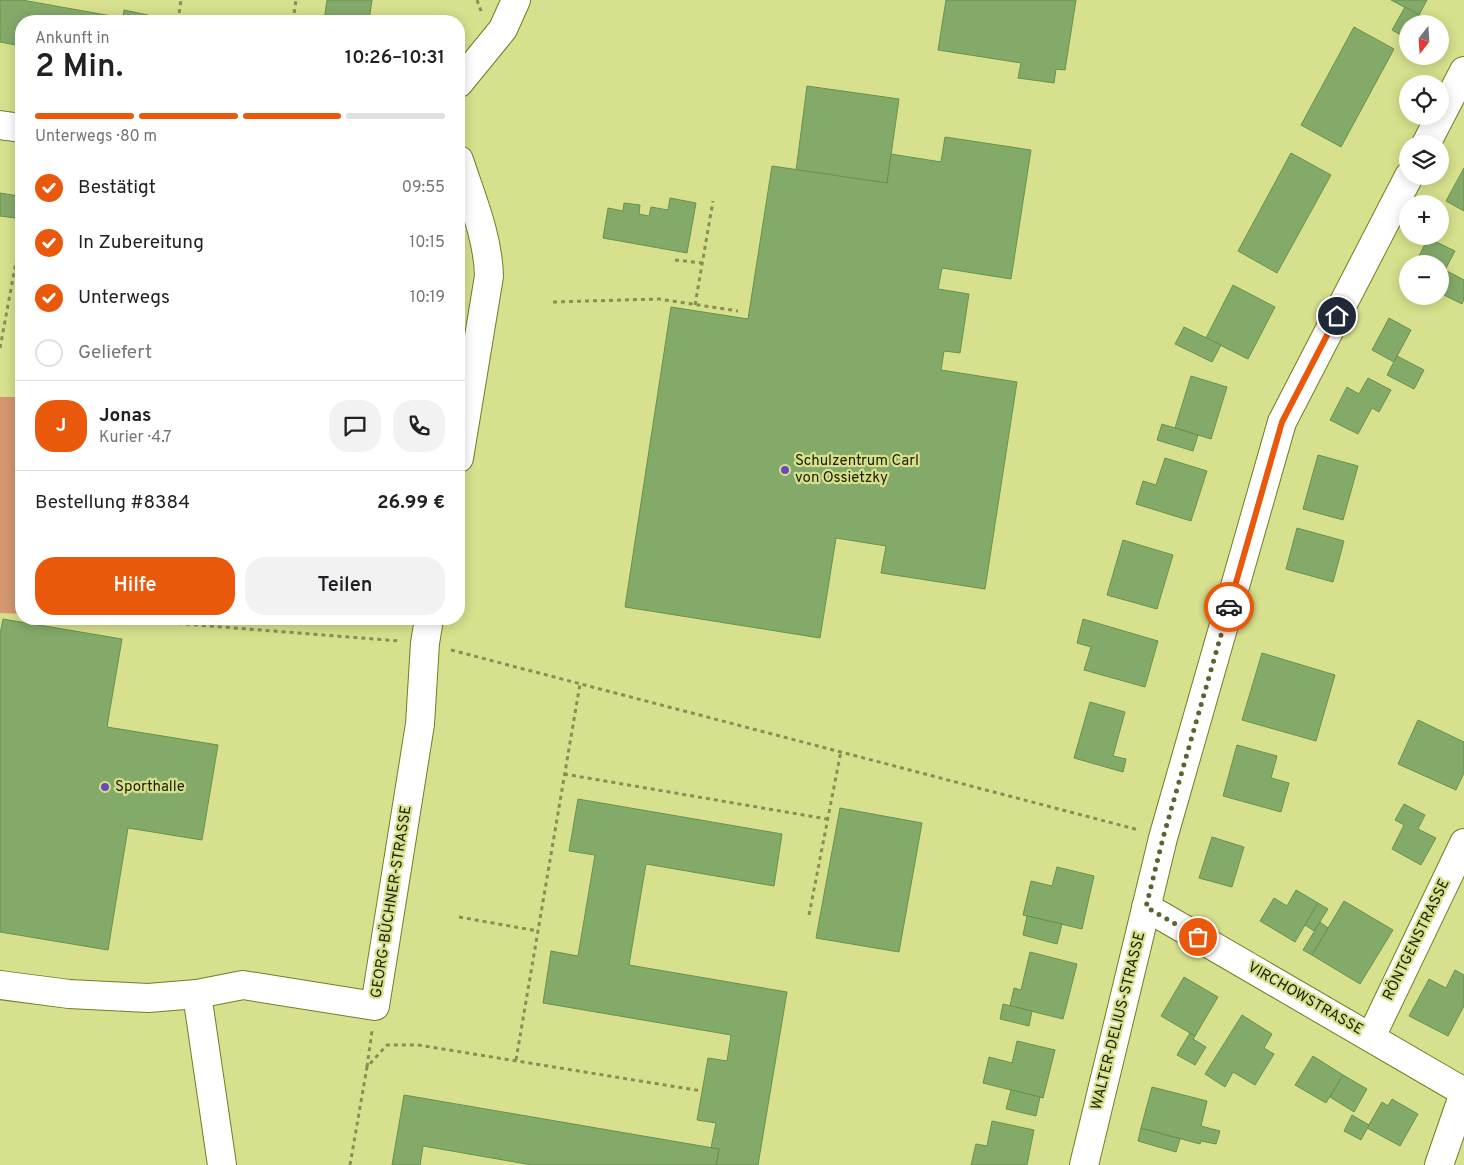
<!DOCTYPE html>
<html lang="de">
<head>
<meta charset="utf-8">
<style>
  body { margin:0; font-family:Overpass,sans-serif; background:#f2f2f2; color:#202124; height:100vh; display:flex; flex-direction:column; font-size:19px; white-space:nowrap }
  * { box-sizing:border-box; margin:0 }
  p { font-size:16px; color:#757577 }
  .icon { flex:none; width:28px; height:28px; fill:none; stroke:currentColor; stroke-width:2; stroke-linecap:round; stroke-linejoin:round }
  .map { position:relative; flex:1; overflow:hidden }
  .sheet { position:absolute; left:15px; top:15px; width:450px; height:610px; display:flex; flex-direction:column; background:#fff; border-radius:20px; box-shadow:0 2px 12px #0003 }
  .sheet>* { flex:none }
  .needle { width:32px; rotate:197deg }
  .tools { position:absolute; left:1399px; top:15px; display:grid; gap:10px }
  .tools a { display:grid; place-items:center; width:50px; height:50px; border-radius:50%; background:#fff; box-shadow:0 2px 12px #0003; font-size:25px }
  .pin { position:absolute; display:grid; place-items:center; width:42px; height:42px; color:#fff; margin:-21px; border:2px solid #fff; border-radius:50%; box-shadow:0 1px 5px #0007 }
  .courier { position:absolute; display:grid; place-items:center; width:50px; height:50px; margin:-25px; border:4px solid #ea580c; border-radius:50%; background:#fff; color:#222; box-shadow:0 1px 6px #0007 }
  .overview em { font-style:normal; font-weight:600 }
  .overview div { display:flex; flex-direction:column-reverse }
  .overview { display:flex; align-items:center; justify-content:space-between; height:85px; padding:0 20px }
  h1 { font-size:32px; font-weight:600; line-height:38px }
  .bar { display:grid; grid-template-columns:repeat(4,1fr); gap:8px 5px; align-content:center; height:60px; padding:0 20px }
  .bar i { height:6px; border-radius:4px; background:#e0e0e0 }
  .bar .selected { background:#ea580c }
  .bar p { grid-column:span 4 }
  .line { display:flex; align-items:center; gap:12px; padding:0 20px; border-top:1px solid #e0e0e0 }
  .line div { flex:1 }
  .round { display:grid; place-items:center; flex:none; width:52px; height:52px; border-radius:20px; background:#f2f2f2 }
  ol { padding:0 20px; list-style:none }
  li { display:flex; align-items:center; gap:15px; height:55px }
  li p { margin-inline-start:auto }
  li .icon { padding:5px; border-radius:50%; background:#ea580c; color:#fff; stroke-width:4 }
  li:last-child { color:#757577 }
  li i { width:28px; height:28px; border:2px solid #e0e0e0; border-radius:50% }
  .primary-button { display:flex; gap:10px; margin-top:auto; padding:10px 20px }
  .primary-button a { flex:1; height:58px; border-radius:20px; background:#ea580c; color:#fff; font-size:20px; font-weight:600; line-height:58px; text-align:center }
  .primary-button a+a { background:#f2f2f2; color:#202124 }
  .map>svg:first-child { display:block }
  .green { fill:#d49770 }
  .building { fill:#84aa6a; stroke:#69914c }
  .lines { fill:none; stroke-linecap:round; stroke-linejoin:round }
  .minor-casing { stroke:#757b27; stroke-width:30 }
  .path { stroke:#898f52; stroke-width:3; stroke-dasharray:4 4; stroke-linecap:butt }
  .minor { stroke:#fff; stroke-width:28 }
  .done { stroke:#5d6231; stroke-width:5; stroke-dasharray:0 9 }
  .route { stroke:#ea580c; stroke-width:6 }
  .poi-dot { fill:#6d47c0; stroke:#d7e08c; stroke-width:2 }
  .labels { text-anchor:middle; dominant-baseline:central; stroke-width:4.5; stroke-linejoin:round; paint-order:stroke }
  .poi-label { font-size:15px; fill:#1c1e00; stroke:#d7e08c; text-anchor:start }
  .street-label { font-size:15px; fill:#1c1e00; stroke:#d7e08c }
</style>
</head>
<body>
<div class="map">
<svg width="1464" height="1165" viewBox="0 0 1464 1165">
  <rect width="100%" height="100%" fill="#d7e08c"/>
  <polygon class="green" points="0,397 21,397 21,614 0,613"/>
  <g class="building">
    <polygon points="0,0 22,0 123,18 124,10 148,15 147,21 21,21 21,46 0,42"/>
    <polygon points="327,0 372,0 369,21 324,21"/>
    <polygon points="946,0 1076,0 1065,70 1056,69 1054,83 1018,78 1021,63 938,50"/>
    <polygon points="1391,0 1427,0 1419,15"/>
    <polygon points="1405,7 1425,18 1422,24 1408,24 1408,39 1392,30"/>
    <polygon points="1354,27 1394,49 1341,147 1301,125"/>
    <polygon points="807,86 899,99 887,183 796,171"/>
    <polygon points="945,137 1031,150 1011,279 942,268 938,289 969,294 960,353 944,351 941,370 1017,382 985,589 881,573 886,546 836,538 820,638 625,607 671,307 748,319 772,166 887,183 891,154 941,162"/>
    <polygon points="1291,153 1331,175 1277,273 1238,251"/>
    <polygon points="1464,168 1464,211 1446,201"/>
    <polygon points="0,193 18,196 15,218 0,216"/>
    <polygon points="670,198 696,203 687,253 603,238 608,208 623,211 624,203 640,205 639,214 649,216 651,207 668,210"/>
    <polygon points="1428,238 1455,251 1445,270 1464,280 1464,299 1462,304 1440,293 1440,264 1415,264"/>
    <polygon points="1233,285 1275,307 1248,359 1206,338"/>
    <polygon points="1389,318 1411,330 1394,362 1372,350"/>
    <polygon points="1184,327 1221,345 1212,362 1175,344"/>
    <polygon points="1397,356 1424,370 1414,389 1387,375"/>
    <polygon points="1191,376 1227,387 1211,439 1175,428"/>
    <polygon points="1368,378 1391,390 1379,412 1372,408 1358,434 1330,420 1347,387 1359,394"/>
    <polygon points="1162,424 1198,435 1193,451 1157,440"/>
    <polygon points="1318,455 1358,466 1343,520 1303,509"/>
    <polygon points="1165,458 1207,471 1191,521 1136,504 1143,481 1156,485"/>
    <polygon points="1297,528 1344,541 1333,582 1286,569"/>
    <polygon points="1123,540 1173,555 1157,609 1107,595"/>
    <polygon points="3,619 122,639 107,727 218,745 202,840 128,828 108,950 0,932 0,634"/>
    <polygon points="1083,619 1158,641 1145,687 1084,670 1091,647 1077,643"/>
    <polygon points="1262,653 1335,675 1316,741 1242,720"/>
    <polygon points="1090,702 1125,712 1113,756 1126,759 1123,772 1074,758"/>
    <polygon points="1418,720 1464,742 1464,773 1456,790 1398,764"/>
    <polygon points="1237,745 1277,756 1271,778 1289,783 1281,812 1223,796"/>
    <polygon points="578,799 782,834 774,886 646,864 629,965 787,992 758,1165 716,1165 719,1149 711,1148 716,1123 697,1120 708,1058 727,1061 731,1035 543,1003 551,951 578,956 595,855 569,851"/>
    <polygon points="1404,804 1425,815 1418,829 1436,838 1421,865 1392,849 1404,825 1395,820"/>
    <polygon points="840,808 922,823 899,952 816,938"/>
    <polygon points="1212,837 1244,847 1232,887 1199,878"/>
    <polygon points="1057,867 1094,876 1082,929 1023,915 1031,881 1052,886"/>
    <polygon points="1296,890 1318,903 1295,942 1260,921 1274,898 1287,906"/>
    <polygon points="1344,901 1393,930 1360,984 1312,955"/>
    <polygon points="1318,903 1328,909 1314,931 1305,925"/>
    <polygon points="1027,916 1062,924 1057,944 1023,935"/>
    <polygon points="1320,922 1328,928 1312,955 1303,950"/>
    <polygon points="1030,952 1077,964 1063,1019 1010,1006 1014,988 1021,990"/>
    <polygon points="1455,970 1464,975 1464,1006 1448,1036 1409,1016 1429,979 1446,988"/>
    <polygon points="1184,977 1218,997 1195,1036 1161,1016"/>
    <polygon points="1003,1004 1032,1011 1029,1026 1000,1019"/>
    <polygon points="1242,1015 1272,1034 1264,1048 1274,1054 1255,1085 1233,1072 1225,1087 1205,1074"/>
    <polygon points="1190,1033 1195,1036 1193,1039 1206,1047 1195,1065 1177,1055"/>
    <polygon points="1017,1041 1055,1050 1043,1098 983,1083 989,1057 1012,1063"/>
    <polygon points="1313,1056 1343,1075 1326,1103 1295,1085"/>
    <polygon points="1343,1075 1367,1089 1354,1112 1330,1097"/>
    <polygon points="1152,1087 1207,1101 1201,1126 1220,1131 1216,1144 1201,1141 1200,1144 1141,1128"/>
    <polygon points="1011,1090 1040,1097 1036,1116 1006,1109"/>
    <polygon points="404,1095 719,1149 716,1165 532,1165 423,1146 420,1165 392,1165"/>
    <polygon points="1392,1099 1418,1114 1400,1146 1367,1128 1382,1102 1388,1106"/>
    <polygon points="1352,1115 1369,1125 1361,1140 1344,1131"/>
    <polygon points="992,1121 1034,1130 1027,1165 971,1165 976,1144 987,1146"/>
    <polygon points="1141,1128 1180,1139 1176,1152 1138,1141"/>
  </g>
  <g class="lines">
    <g class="minor-casing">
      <g id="minor">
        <polyline points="459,83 503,29 516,0"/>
        <polyline points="0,125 21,128"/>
        <polyline points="1426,144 1464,71"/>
        <path d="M459,160C471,197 488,236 489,276L459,458"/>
        <polyline points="1146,907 1464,1092"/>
        <polyline points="0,985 69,994 148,998 197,994 243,985 375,1006 420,724 425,643 429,619"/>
        <polyline points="197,994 222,1165"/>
        <polyline points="1371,1037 1464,843"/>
        <polyline points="1084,1165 1163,838 1282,422 1409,176"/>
        <polyline points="1439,1165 1464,1093"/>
      </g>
    </g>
    <g class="path">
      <polyline points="477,0 481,11"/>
      <polyline points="178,21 181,0"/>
      <polyline points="293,21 296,0"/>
      <polyline points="675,260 702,263"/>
      <polyline points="553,302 659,299 738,311"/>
      <polyline points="695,305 713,201"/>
      <polyline points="0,348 21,235"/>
      <polyline points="146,621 400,641"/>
      <polyline points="451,650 1139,830"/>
      <polyline points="564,774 827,819"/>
      <polyline points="809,915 841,751"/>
      <polyline points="459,917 538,931"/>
      <polyline points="516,1060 580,684"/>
      <polyline points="367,1067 372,1031"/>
      <polyline points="350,1165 367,1067 387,1045 418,1045 702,1091"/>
    </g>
    <use href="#minor" class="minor"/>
  </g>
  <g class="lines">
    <polyline class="done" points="1198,937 1146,907 1163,838 1229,607"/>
    <polyline class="route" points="1229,607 1282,422 1337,316"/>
  </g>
  <g class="poi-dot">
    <circle cx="785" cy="470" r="5"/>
    <circle cx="105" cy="787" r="5"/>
  </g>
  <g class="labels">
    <g class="poi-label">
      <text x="795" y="461">Schulzentrum Carl<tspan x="795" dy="17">von Ossietzky</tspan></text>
      <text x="115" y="787">Sporthalle</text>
    </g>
    <g class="street-label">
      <text transform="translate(392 902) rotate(-81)">GEORG-BÜCHNER-STRASSE</text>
      <text transform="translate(1417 940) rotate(-64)">RÖNTGENSTRASSE</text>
      <text transform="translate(1305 999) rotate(30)">VIRCHOWSTRASSE</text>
      <text transform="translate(1119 1021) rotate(-76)">WALTER-DELIUS-STRASSE</text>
    </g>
  </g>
</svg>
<div class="tools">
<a><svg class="needle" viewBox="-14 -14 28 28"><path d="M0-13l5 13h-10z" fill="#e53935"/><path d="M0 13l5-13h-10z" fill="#757577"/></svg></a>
<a><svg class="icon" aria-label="locate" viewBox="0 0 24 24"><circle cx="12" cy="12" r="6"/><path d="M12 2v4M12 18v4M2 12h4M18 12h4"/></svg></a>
<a><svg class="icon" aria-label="layers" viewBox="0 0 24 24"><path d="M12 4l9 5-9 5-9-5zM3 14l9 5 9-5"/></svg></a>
<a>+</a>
<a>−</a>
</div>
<div class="pin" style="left:1198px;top:937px;background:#ea580c"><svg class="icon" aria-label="bag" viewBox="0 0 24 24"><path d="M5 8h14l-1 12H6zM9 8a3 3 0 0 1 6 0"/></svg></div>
<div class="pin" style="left:1337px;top:316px;background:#1f2937"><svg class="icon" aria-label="home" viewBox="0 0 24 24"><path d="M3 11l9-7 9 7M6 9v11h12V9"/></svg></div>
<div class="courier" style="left:1229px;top:607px"><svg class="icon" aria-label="car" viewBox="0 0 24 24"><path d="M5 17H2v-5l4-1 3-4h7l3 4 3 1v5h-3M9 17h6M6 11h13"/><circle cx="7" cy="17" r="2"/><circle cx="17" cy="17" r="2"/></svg></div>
<section class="sheet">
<div class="overview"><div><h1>2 Min.</h1><p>Ankunft in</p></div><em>10:26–10:31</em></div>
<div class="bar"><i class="selected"></i><i class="selected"></i><i class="selected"></i><i></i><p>Unterwegs · 80 m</p></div>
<ol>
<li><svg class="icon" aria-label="check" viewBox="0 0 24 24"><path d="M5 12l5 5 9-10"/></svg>Bestätigt<p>09:55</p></li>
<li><svg class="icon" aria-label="check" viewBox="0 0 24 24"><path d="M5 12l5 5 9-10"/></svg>In Zubereitung<p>10:15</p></li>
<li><svg class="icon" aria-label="check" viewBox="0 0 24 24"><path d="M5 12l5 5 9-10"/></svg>Unterwegs<p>10:19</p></li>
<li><i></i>Geliefert</li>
</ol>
<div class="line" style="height:90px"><b class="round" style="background:#ea580c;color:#fff">J</b><div><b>Jonas</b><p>Kurier · 4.7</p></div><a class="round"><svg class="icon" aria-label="chat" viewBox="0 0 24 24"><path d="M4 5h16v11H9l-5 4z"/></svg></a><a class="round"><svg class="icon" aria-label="phone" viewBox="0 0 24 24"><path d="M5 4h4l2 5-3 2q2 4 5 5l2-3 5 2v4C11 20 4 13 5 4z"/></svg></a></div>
<div class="line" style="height:65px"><div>Bestellung #8384</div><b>26.99 €</b></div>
<div class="primary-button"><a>Hilfe</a><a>Teilen</a></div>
</section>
</div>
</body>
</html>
